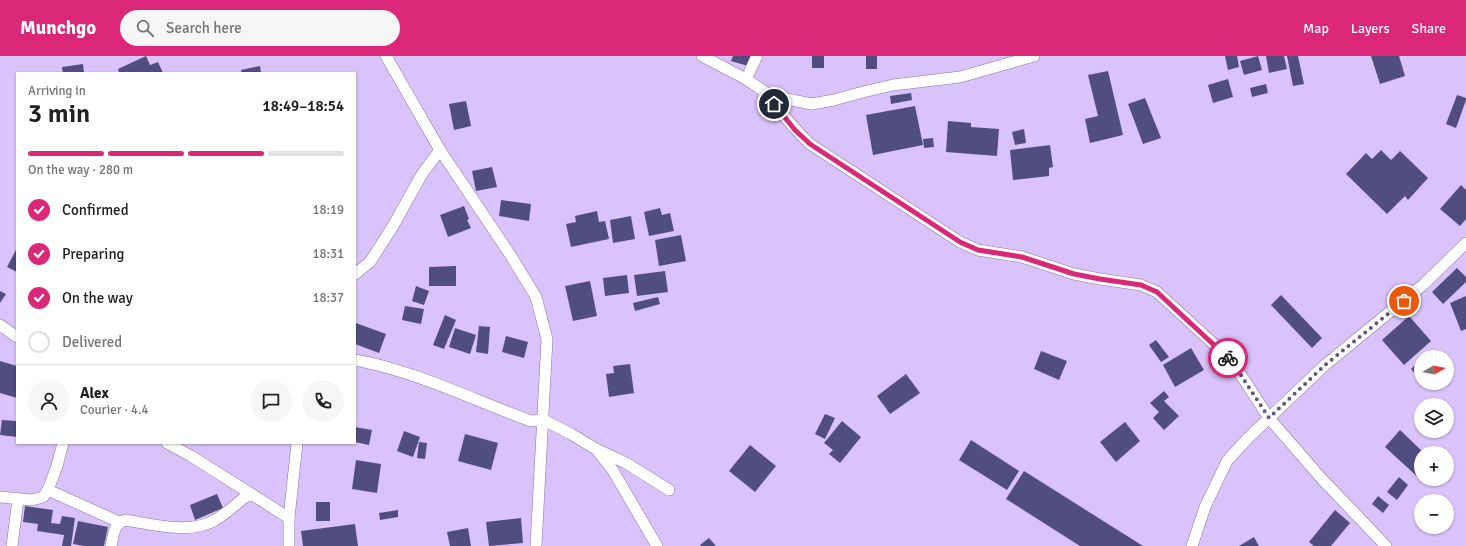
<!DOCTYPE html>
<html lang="en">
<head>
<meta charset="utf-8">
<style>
  body { margin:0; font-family:Signika,sans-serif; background:#f6f6f6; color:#202124; height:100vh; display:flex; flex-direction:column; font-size:15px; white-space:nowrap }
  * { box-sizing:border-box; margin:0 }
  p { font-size:13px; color:#757577 }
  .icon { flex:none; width:22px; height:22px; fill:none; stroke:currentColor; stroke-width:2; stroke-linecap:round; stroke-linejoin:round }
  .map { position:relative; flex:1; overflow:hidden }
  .side { position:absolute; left:16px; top:16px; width:340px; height:372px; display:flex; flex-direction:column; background:#fff; border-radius:0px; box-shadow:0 1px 3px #0004 }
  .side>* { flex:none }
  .needle { width:26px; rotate:81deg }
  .controls { position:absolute; left:1414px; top:294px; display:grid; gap:8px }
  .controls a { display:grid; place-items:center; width:40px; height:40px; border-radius:50%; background:#fff; box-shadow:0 1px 3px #0004; font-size:20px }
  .pin { position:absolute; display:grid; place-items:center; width:34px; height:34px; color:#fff; margin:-17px; border:2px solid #fff; border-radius:50%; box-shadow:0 1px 4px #0007 }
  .courier { position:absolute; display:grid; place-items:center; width:40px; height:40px; margin:-20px; border:3px solid #db2777; border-radius:50%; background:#fff; color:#222; box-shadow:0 1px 5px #0007 }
  .overview em { font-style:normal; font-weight:600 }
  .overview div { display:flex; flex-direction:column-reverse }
  .overview { display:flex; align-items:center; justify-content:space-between; height:68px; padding:0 12px }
  h1 { font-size:26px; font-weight:600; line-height:30px }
  .bar { display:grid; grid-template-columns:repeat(4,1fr); gap:6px 4px; align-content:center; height:48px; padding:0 12px }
  .bar i { height:5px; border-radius:3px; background:#e0e0e0 }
  .bar .active { background:#db2777 }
  .bar p { grid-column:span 4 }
  .line { display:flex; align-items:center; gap:10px; padding:0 12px; border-top:1px solid #e0e0e0 }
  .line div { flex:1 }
  .round { display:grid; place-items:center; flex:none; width:42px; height:42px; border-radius:21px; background:#f6f6f6 }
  ol { padding:0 12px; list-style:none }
  li { display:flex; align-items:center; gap:12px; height:44px }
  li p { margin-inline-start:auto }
  li .icon { padding:4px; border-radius:50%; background:#db2777; color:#fff; stroke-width:4 }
  li:last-child { color:#757577 }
  li i { width:22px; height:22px; border:2px solid #e0e0e0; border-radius:50% }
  header { display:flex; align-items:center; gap:24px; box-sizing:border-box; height:56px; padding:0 20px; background:#db2777; color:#fff }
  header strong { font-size:19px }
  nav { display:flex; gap:22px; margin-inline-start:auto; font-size:14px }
  .search { width:280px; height:36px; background:#f6f6f6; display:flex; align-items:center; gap:10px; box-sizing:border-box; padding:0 14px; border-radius:22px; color:#757577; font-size:15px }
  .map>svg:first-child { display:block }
  .building { fill:#504e81 }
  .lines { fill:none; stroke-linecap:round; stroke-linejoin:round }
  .minor-casing { stroke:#8b74a8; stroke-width:12 }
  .minor { stroke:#fff; stroke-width:11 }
  .done { stroke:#655778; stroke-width:4; stroke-dasharray:0 7.2 }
  .route { stroke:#db2777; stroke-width:5 }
</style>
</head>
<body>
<header>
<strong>Munchgo</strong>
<div class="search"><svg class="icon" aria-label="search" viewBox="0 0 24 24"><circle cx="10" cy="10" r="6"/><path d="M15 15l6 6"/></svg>Search here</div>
<nav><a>Map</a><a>Layers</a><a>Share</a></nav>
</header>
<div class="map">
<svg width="1466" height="490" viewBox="0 0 1466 490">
  <rect width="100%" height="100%" fill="#dac2fa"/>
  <g class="building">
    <polygon points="146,0 150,9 158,6 163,17 119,17 118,13"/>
    <polygon points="733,0 751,0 748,10 731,5"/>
    <rect x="812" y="0" width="12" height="12"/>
    <rect x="866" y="0" width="11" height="13"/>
    <polygon points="1225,0 1237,0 1239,11 1228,14"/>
    <polygon points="1258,0 1262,14 1244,19 1240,5"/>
    <polygon points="1266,0 1284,0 1287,13 1269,17"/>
    <polygon points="1287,0 1298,0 1304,28 1293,30"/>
    <polygon points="1371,0 1399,0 1405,20 1380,28"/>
    <polygon points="83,8 84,17 63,17 62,11"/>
    <polygon points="260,10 261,17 242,17 241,14"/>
    <polygon points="1108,15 1123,79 1090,87 1085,63 1098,60 1088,19"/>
    <polygon points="1228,23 1233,41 1213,47 1208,29"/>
    <polygon points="1266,28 1268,37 1252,41 1250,32"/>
    <polygon points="911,37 912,44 891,48 890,40"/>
    <polygon points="1457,39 1466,42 1466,44 1456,72 1446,68"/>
    <polygon points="1145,42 1161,82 1143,88 1128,48"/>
    <polygon points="466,45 471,70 454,74 449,48"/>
    <polygon points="915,50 923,89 873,99 866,59"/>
    <polygon points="948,65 971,67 971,71 999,73 997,100 946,96"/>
    <polygon points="1024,73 1026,87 1015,89 1012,76"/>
    <polygon points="933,82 934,91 924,92 923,83"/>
    <polygon points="1050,89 1053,111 1049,112 1049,120 1013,124 1010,94"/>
    <polygon points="1381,94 1391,104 1400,95 1428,122 1408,144 1405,140 1387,158 1346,118 1366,97 1372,103"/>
    <polygon points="492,111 497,131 476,135 472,115"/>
    <polygon points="1461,129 1466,134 1466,163 1460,170 1440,153"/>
    <polygon points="501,144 531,148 529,165 499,160"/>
    <polygon points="464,150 469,163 467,164 471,172 448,181 440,159"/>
    <polygon points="660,152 662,159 670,157 674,175 649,180 644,156"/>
    <polygon points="597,155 599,166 605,165 609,183 571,191 566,168 576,166 575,160"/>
    <polygon points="631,160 635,183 613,187 610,164"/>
    <polygon points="681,179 686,205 659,210 655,184"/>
    <polygon points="17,192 17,216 7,211"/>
    <polygon points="456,210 456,230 429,230 429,211"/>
    <polygon points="1457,212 1466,221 1466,226 1443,248 1432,236"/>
    <polygon points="665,215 668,236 637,240 634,219"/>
    <polygon points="627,219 629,237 605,240 603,222"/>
    <polygon points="590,225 597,260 573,265 565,230"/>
    <polygon points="416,230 429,235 424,249 412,245"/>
    <polygon points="0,235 6,238 0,247"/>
    <polygon points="1281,239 1322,282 1312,292 1271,249"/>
    <polygon points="1466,240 1466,273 1461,275 1450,247"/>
    <polygon points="658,241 660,248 635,255 633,247"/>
    <polygon points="405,250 424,253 421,268 402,264"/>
    <polygon points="445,259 456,264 444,293 433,289"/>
    <polygon points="1409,260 1431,285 1404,309 1382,284"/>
    <polygon points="356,267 386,278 379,297 355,288"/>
    <polygon points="479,270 490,271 488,298 476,296"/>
    <polygon points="455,272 476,279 470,298 449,291"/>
    <polygon points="506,280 528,286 524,302 502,296"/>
    <polygon points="1156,284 1169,301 1161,306 1149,289"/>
    <polygon points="1191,292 1204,314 1175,331 1163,309"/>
    <polygon points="1041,295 1067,305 1059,324 1034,313"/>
    <polygon points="1421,303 1421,316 1417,320 1411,313"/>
    <polygon points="0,305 17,310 17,342 0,337"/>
    <polygon points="630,308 634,337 609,341 606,318 614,317 613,310"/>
    <polygon points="906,318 920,337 890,358 877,340"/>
    <polygon points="1164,335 1169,341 1164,345 1179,360 1164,374 1153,362 1159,356 1150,347"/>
    <polygon points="825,358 835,362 825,383 815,378"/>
    <polygon points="2,364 17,365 17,381 0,379"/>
    <polygon points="842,365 861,381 840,407 829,398 833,394 824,387"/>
    <polygon points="1125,366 1140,385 1116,406 1100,386"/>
    <polygon points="355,371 372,374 369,389 355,386"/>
    <polygon points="1400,374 1424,397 1421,397 1421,424 1385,391"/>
    <polygon points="404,375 420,381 413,401 397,395"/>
    <polygon points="465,378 498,387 491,414 458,405"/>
    <polygon points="971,384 1019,415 1007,434 959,404"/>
    <polygon points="419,386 427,387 425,403 417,402"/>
    <polygon points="750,389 776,410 755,436 729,415"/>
    <polygon points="356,404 381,408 377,437 352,433"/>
    <polygon points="1024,415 1143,490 1080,490 1006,443"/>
    <polygon points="1399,421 1408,429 1397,444 1387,436"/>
    <polygon points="217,438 223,452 195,464 190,449"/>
    <polygon points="1378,440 1389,449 1383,457 1372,448"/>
    <rect x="316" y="446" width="14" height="19"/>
    <polygon points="25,450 53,454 51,467 60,468 62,460 75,462 71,490 62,490 64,479 37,475 38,468 23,466"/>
    <polygon points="398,454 398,461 380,464 379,457"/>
    <polygon points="1335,454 1350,467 1331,490 1314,490 1309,486"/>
    <polygon points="521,462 523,487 489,490 486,466"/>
    <polygon points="78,465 108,471 104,490 84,490 73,488"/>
    <polygon points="355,468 358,490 303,490 301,475"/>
    <polygon points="468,472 471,490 450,490 447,476"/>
    <polygon points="1254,481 1259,490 1239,490"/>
    <polygon points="709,482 716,490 701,490 700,489"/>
  </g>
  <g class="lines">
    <g class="minor-casing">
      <g id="minor">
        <polyline points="386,0 440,94 511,200 536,241 547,283 536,490"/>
        <polyline points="702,0 746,23 768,38 792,44 812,48 834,44 863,36 893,29 960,21 1034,0"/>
        <polyline points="746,23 757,0"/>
        <path d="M768,38C781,57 794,73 810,88L960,186L978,194L1022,201L1074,218L1100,223L1141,229L1157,236L1217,291L1235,310L1269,362L1321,422L1386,490"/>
        <polyline points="355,218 370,206 393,170 422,118 440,94"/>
        <polyline points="0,269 17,281"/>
        <path d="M355,304C416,315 473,344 531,365L544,364L571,378L596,393L612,413L657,490"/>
        <polyline points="167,387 191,400 289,462"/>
        <polyline points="598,394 626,407 669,434"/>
        <polyline points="48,434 119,466"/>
        <polyline points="0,441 32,444 43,441 48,434 57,410 63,387"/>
        <polyline points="12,490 18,443"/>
        <path d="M111,490C114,479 113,468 125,464C151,468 191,479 215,464C226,458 235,449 245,441L251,439"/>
        <polyline points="289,490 289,462 297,387"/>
        <polyline points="1192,490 1205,451 1227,405 1247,383 1325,309 1424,228 1466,187"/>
      </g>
    </g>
    <use href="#minor" class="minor"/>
  </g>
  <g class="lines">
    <polyline class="done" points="1228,302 1235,310 1269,362 1325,309 1404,245"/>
    <polyline class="route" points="774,48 795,74 810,88 960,186 978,194 1022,201 1074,218 1100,223 1141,229 1157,236 1228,302"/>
  </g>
</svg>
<div class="controls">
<a><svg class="needle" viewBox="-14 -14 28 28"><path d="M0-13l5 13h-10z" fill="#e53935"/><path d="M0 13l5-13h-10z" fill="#757577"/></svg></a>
<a><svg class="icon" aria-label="layers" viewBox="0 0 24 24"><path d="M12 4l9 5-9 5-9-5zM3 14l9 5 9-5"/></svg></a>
<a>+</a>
<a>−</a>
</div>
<div class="pin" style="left:1404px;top:245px;background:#ea580c"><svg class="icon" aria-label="bag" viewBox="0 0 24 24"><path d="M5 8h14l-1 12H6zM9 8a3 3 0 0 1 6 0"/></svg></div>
<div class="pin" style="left:774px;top:48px;background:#1f2937"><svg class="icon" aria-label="home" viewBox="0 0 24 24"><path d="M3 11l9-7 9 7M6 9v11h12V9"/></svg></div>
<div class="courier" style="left:1228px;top:302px"><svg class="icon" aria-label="bike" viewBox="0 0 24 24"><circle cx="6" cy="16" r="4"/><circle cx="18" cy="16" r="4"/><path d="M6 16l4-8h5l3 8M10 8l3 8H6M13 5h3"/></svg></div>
<section class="side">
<div class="overview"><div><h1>3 min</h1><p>Arriving in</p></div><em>18:49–18:54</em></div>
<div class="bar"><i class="active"></i><i class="active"></i><i class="active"></i><i></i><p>On the way · 280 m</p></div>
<ol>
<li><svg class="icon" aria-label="check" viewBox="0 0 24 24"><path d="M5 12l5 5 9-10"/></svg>Confirmed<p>18:19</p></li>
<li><svg class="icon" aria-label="check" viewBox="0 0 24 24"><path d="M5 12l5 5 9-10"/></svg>Preparing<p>18:31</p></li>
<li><svg class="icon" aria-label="check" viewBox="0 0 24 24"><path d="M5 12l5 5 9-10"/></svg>On the way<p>18:37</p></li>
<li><i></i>Delivered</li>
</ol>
<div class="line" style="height:72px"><a class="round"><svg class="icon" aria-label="person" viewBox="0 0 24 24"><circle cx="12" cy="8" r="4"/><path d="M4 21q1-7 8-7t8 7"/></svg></a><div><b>Alex</b><p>Courier · 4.4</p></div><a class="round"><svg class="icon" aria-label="chat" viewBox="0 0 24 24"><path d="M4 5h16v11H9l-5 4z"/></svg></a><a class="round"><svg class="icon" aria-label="phone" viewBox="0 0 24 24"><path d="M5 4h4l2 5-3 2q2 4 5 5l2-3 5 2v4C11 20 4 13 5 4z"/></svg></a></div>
</section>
</div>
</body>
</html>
